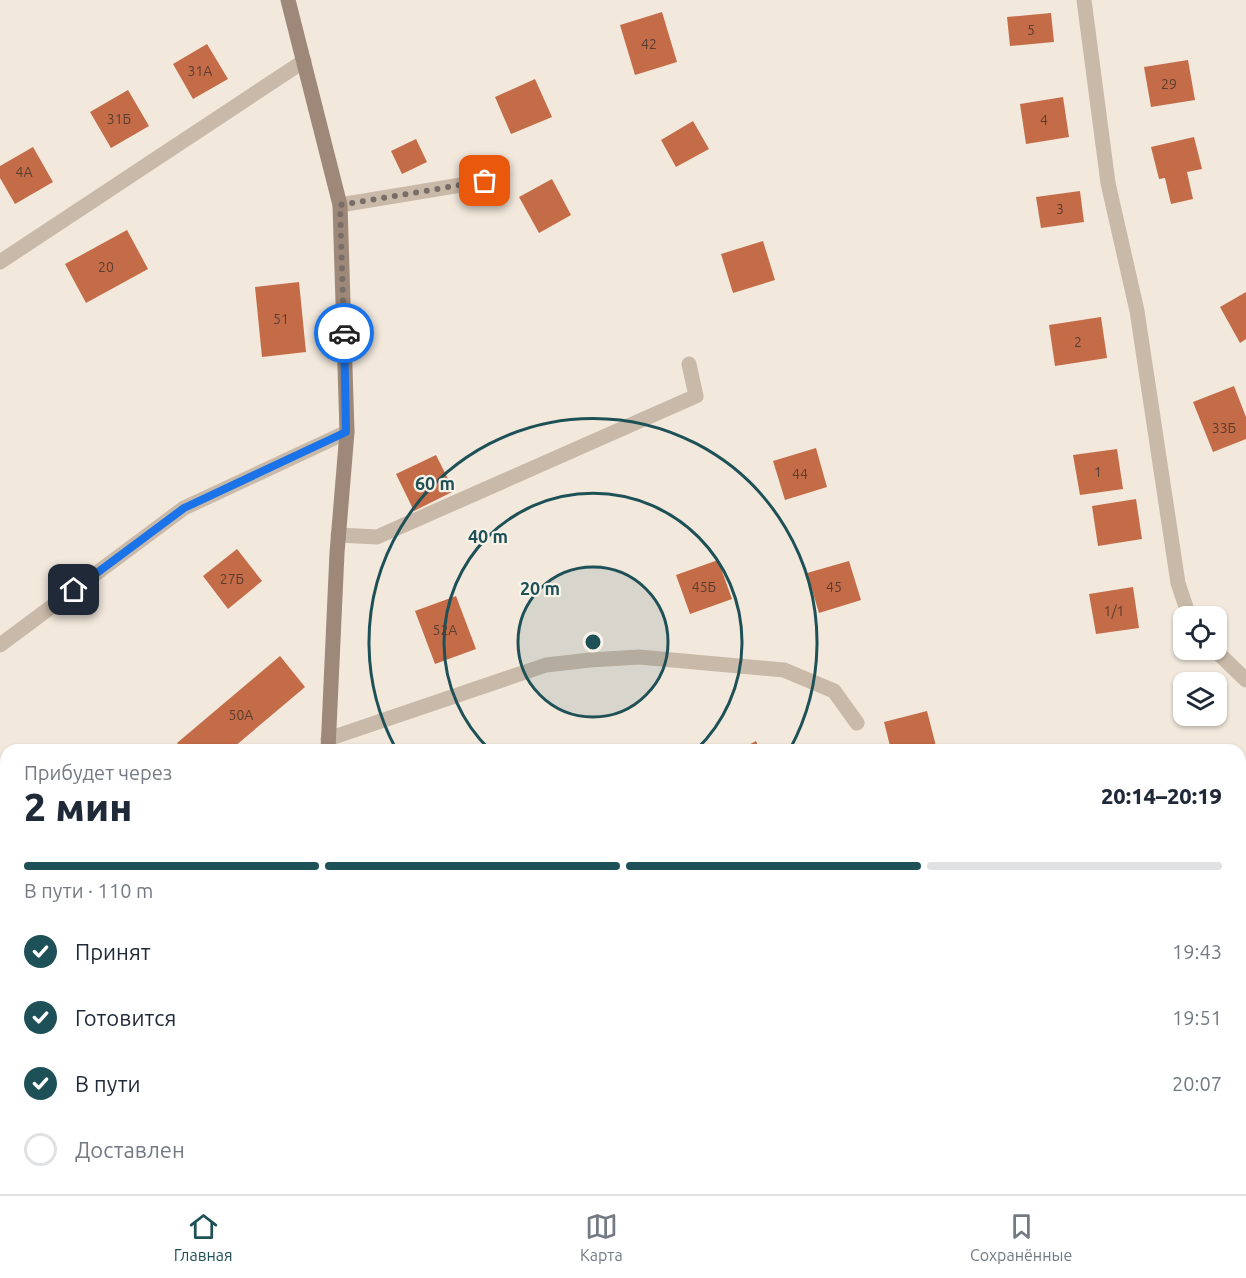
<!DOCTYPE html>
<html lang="ru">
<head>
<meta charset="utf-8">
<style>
  body { margin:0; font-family:Ubuntu,sans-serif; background:#f6f6f7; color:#1f2937; height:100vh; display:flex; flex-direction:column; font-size:22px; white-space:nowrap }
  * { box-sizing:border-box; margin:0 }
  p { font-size:20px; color:#747a83 }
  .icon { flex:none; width:33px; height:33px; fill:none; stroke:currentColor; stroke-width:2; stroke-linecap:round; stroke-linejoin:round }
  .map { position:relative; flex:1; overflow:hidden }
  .panel { position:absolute; left:0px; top:744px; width:1246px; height:450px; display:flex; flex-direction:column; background:#fff; border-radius:18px 18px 0 0; box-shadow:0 2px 4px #0004 }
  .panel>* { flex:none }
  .controls { position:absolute; left:1173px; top:606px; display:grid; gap:12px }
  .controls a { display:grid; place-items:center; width:54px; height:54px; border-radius:12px; background:#fff; box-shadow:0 2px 4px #0004; font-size:30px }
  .pin { position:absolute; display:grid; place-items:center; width:51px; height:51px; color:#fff; margin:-26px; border-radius:12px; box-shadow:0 3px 9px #0006 }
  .courier { position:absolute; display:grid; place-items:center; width:60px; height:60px; margin:-30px; border:4px solid #1a73e8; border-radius:50%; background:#fff; color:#222; box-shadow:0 2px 8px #0007 }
  .headline em { font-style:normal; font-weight:800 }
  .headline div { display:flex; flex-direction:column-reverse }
  .headline { display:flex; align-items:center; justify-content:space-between; height:102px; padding:0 24px }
  h1 { font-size:39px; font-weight:800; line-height:45px }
  .bar { display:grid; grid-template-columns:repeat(4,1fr); gap:9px 6px; align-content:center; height:72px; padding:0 24px }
  .bar i { height:8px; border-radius:4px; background:#e0e1e3 }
  .bar .selected { background:#1e5157 }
  .bar p { grid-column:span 4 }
  ol { padding:0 24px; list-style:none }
  li { display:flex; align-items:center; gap:18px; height:66px }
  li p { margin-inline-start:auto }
  li .icon { padding:6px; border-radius:50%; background:#1e5157; color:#fff; stroke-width:4 }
  li:last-child { color:#747a83 }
  li i { width:33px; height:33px; border:3px solid #e0e1e3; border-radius:50% }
  .menu { display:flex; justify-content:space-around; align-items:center; height:84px; border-top:2px solid #e0e1e3; background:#fff; font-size:16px; color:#747a83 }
  .menu a { display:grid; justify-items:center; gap:3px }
  .menu .selected { color:#1e5157 }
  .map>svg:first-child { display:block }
  .building { fill:#c46c48 }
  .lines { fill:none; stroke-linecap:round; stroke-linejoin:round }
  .lane { stroke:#c9b9a8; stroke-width:15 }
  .street { stroke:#c9b9a8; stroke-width:15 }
  .secondary { stroke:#9d8879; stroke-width:15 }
  .done { stroke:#786e67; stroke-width:6; stroke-dasharray:0 10.8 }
  .route { stroke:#1a73e8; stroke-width:8 }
  .ring { fill:none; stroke:#1e5157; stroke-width:3 }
  .labels { text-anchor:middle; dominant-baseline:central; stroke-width:4.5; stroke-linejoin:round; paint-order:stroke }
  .number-label { font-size:14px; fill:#5a3d30 }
  .centre { fill:#1e5157; stroke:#f9f2e8; stroke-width:3 }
  .ring-label { font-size:18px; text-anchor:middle; font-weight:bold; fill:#1e5157; stroke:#f9f2e8; stroke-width:4.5; stroke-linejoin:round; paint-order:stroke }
</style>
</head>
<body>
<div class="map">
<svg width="1246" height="1194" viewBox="0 0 1246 1194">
  <rect width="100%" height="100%" fill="#f2e8dc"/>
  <g class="building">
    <polygon points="662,12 677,62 635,75 620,25"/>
    <polygon points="1051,13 1054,42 1010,46 1007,17"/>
    <polygon points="207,44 228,79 193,99 173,64"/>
    <polygon points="1188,60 1195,100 1151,107 1144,67"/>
    <polygon points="535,79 552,117 511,134 495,97"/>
    <polygon points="128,90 149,126 111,148 90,112"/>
    <polygon points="1063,97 1069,137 1026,144 1020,104"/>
    <polygon points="693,121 709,149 676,167 661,140"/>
    <polygon points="1194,137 1202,169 1187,172 1193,199 1171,204 1165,178 1159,179 1151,147"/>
    <polygon points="416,139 427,162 402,174 391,151"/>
    <polygon points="33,147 53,182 15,204 0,178 0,166"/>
    <polygon points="552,179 571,215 539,233 519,197"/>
    <polygon points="1080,191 1084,222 1041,228 1036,197"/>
    <polygon points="127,230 148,269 86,303 65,264"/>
    <polygon points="763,241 775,280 733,293 721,254"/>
    <polygon points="299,282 306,352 262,357 255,287"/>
    <polygon points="1246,292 1246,339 1240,343 1220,307"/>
    <polygon points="1101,317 1107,358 1055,366 1049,325"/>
    <polygon points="1234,386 1246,417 1246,439 1213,452 1193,402"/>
    <polygon points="816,448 827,487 785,500 773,461"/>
    <polygon points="1117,449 1123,489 1080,495 1073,455"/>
    <polygon points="436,455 454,491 414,511 396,474"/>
    <polygon points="1136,499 1142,539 1098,546 1092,506"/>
    <polygon points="237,549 262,581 228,609 203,576"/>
    <polygon points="718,560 732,599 690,614 676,575"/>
    <polygon points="849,561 861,600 819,613 807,573"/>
    <polygon points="1133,587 1139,628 1096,634 1089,594"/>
    <polygon points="456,596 476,649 435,664 415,611"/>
    <polygon points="280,656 305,687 234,747 236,750 183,750 177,743"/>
    <polygon points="927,711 937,750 891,750 884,722"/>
    <polygon points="756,741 760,750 739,750"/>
    <polygon points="699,1188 748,1188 751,1193 702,1194"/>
  </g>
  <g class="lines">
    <g class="lane">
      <polyline points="340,205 485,181"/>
      <polyline points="0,262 304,61"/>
      <polyline points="338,535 377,537 696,396 689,364"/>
      <polyline points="0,846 6,841"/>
    </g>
    <g class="street">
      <polyline points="1084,0 1108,183 1137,311 1178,583 1189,616"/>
      <polyline points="0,645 184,508 347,432"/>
      <polyline points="1215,650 1246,680"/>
      <polyline points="328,739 546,665 590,660 639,657 784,670 834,691 857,723"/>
      <polyline points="0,1112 6,1108"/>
      <polyline points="0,1152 6,1152"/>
    </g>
    <g class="secondary">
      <polyline points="288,0 340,205 347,432 337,553 328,750"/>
      <polyline points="111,1188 117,1194"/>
    </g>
  </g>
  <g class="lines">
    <polyline class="done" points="344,333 340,205 485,181"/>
    <polyline class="route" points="74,590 184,508 346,432 344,333"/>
  </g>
  <circle cx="593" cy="642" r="75" fill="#1e5157" fill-opacity=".12"/>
  <g class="ring">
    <circle cx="593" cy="642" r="75"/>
    <path d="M489 749A149 149 0 1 1 697 749"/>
    <path d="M396 749A224 224 0 1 1 790 749"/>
  </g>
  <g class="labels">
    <g class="number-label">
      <text x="1031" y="30">5</text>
      <text x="649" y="44">42</text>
      <text x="200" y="71">31А</text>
      <text x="1169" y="84">29</text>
      <text x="119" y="119">31Б</text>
      <text x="1044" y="120">4</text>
      <text x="24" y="172">4А</text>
      <text x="1060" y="209">3</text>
      <text x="106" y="267">20</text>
      <text x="281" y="319">51</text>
      <text x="1078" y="342">2</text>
      <text x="1224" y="428">33Б</text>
      <text x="1098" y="472">1</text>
      <text x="800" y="474">44</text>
      <text x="232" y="579">27Б</text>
      <text x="704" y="587">45Б</text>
      <text x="834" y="587">45</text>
      <text x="1114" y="611">1/1</text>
      <text x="445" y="630">52А</text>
      <text x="241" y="715">50А</text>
    </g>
  </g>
  <circle cx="593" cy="642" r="9" class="centre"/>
  <g class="ring-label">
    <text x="435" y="490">60 m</text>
    <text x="488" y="543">40 m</text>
    <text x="540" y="595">20 m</text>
  </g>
</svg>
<div class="controls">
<a><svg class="icon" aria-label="locate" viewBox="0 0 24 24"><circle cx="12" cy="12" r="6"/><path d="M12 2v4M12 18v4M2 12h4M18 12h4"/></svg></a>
<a><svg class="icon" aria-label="layers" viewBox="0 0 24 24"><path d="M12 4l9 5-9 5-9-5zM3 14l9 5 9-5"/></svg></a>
</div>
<div class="pin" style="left:485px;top:181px;background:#ea580c"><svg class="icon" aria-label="bag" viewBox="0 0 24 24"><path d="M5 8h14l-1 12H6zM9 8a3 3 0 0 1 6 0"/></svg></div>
<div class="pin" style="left:74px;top:590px;background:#1f2937"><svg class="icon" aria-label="home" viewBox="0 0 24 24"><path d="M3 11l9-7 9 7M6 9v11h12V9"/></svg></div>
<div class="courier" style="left:344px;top:333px"><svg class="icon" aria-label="car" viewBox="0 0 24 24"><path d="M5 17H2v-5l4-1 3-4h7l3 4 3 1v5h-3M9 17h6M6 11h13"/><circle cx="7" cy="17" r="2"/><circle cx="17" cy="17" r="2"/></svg></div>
<section class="panel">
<div class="headline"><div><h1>2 мин</h1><p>Прибудет через</p></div><em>20:14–20:19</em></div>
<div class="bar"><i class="selected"></i><i class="selected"></i><i class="selected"></i><i></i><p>В пути · 110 m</p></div>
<ol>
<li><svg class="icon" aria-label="check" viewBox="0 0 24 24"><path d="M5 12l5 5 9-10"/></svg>Принят<p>19:43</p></li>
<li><svg class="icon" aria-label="check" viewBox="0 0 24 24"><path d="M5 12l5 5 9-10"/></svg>Готовится<p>19:51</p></li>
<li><svg class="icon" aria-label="check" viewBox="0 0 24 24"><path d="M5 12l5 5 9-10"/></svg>В пути<p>20:07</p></li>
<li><i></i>Доставлен</li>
</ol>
</section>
</div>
<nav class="menu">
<a class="selected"><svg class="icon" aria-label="home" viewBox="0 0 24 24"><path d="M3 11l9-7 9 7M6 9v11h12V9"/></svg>Главная</a>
<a><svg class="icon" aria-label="map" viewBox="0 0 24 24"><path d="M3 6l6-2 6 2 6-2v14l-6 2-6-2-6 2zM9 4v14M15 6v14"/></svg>Карта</a>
<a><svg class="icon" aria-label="saved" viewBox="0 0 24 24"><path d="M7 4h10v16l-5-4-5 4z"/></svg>Сохранённые</a>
</nav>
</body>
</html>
